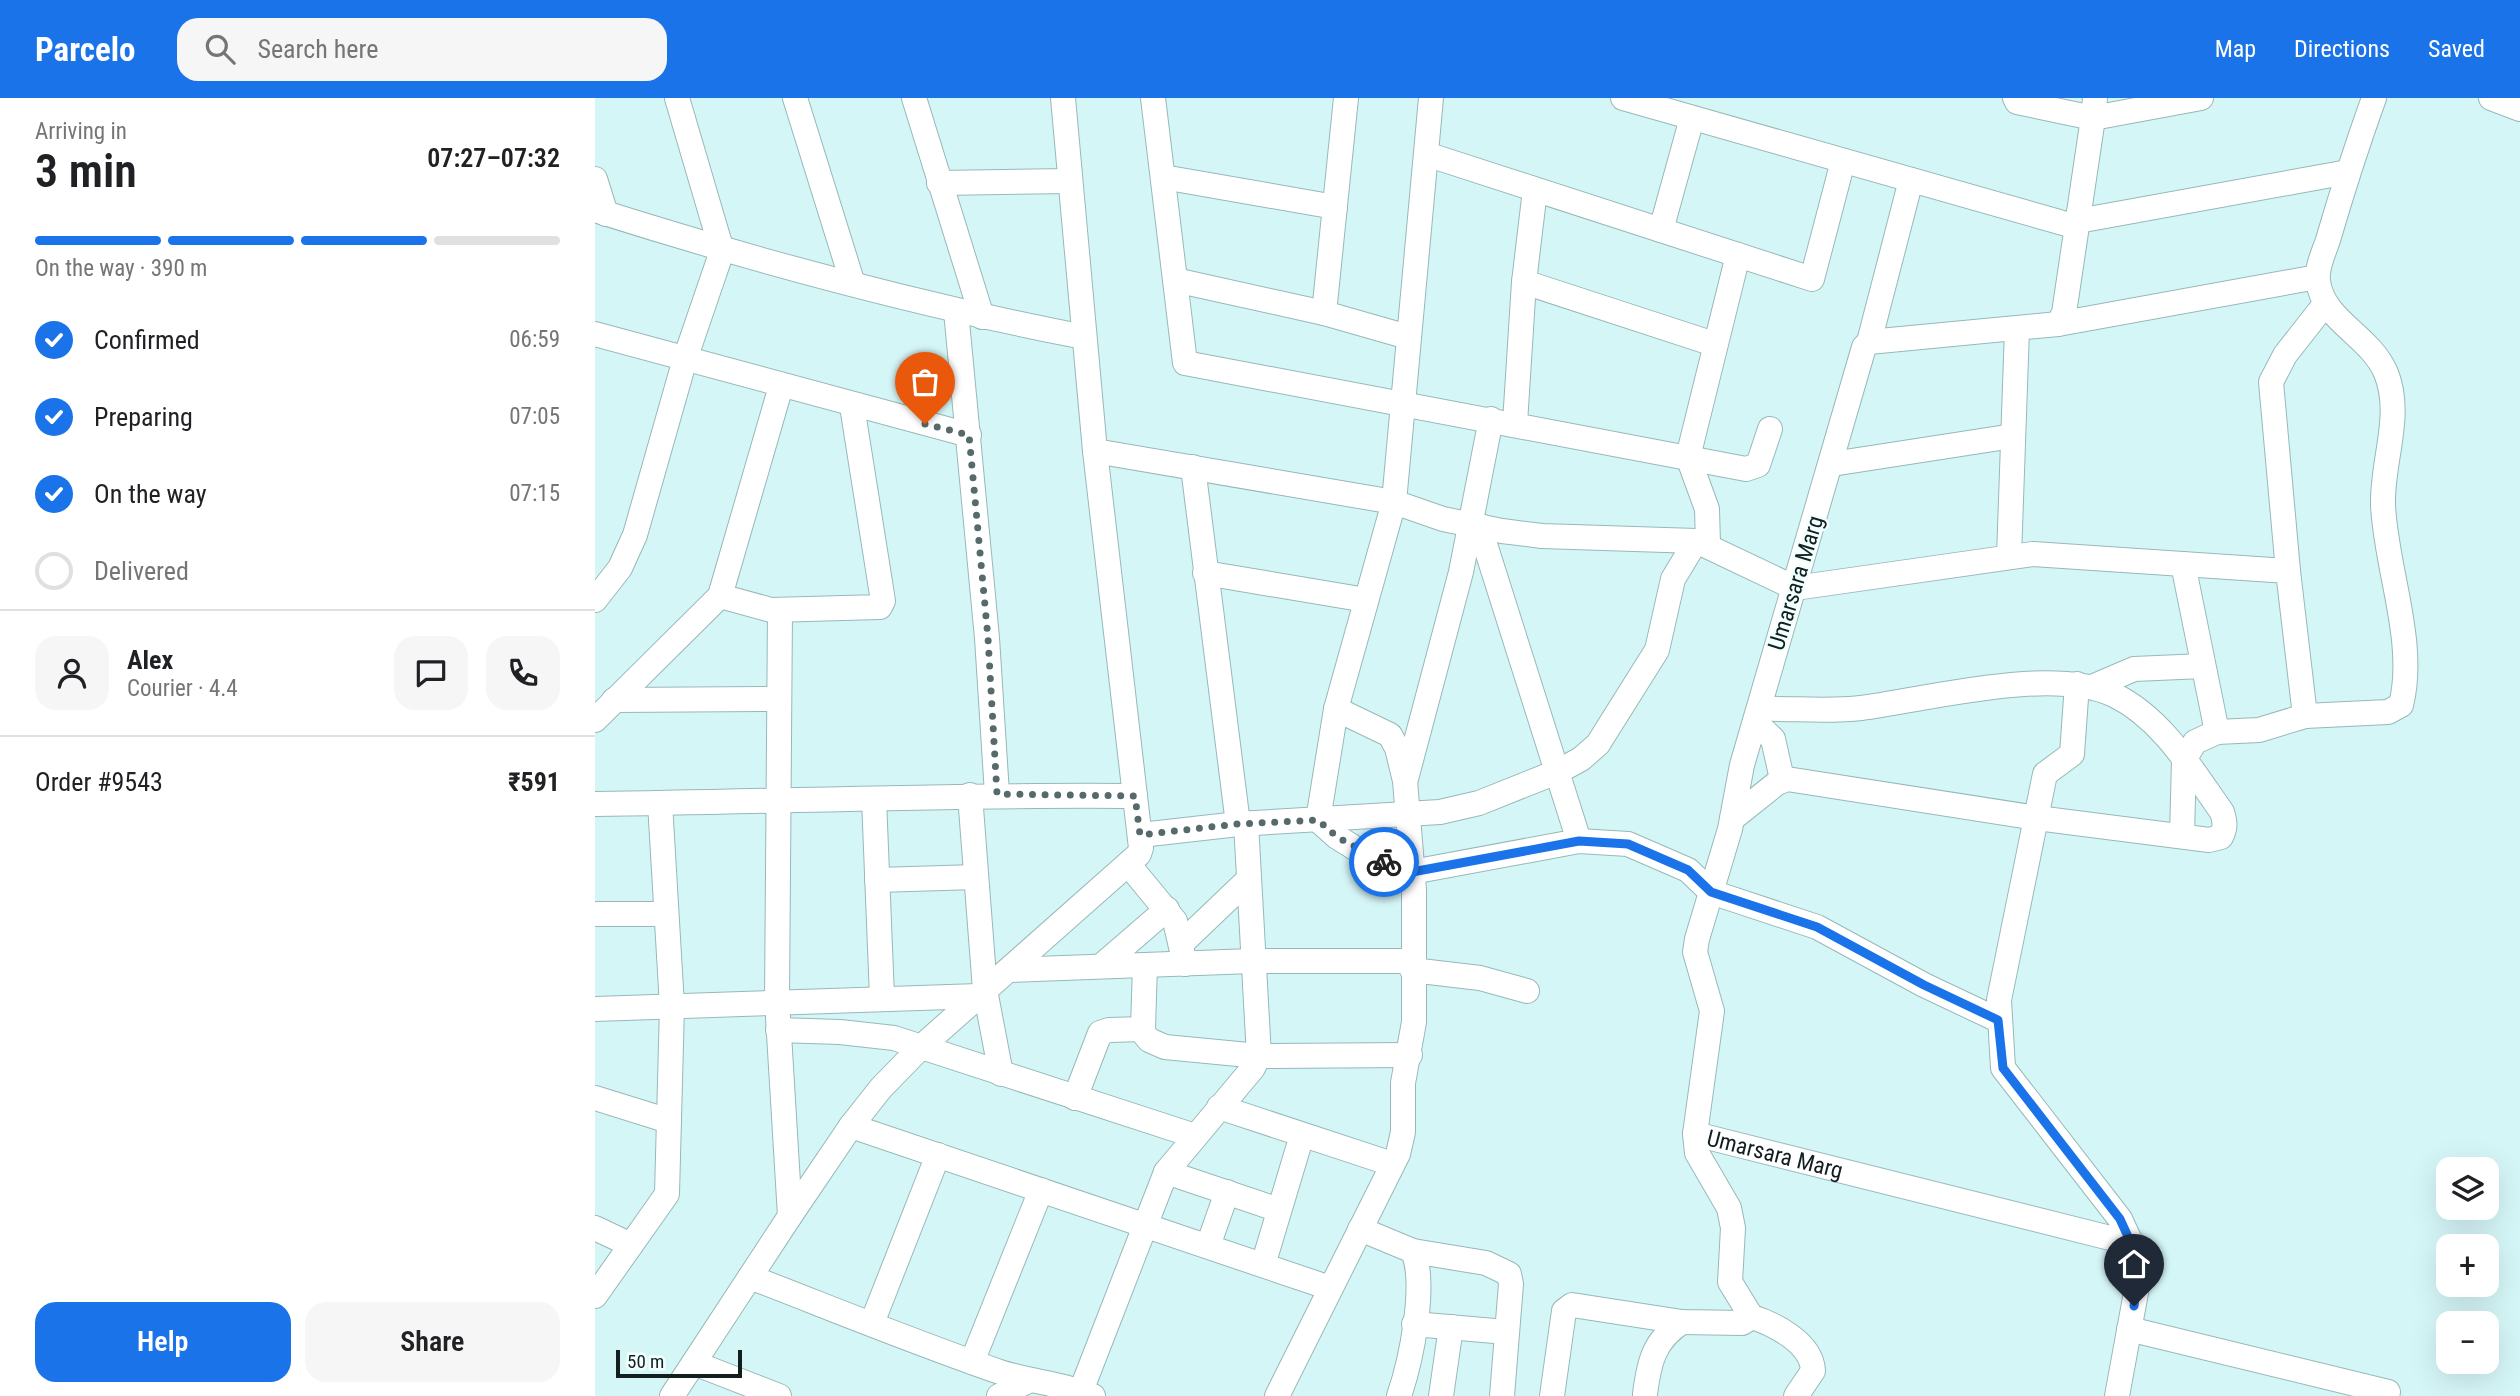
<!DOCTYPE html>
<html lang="en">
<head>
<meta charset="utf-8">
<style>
  body { margin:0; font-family:"Roboto Condensed",sans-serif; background:#f6f6f6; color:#202124; height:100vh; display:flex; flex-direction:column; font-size:26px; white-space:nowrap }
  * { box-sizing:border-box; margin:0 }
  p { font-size:23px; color:#757577 }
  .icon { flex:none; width:38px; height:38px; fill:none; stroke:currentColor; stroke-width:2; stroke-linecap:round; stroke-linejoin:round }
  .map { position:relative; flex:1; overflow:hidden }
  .drawer { display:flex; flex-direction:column; background:#fff; width:595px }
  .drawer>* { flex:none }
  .buttons { position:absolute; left:1841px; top:1059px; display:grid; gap:14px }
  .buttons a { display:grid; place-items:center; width:63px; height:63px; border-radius:14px; background:#fff; box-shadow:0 7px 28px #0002; font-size:35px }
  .scale { position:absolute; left:21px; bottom:18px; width:126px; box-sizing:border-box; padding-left:7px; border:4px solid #131f1f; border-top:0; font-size:19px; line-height:24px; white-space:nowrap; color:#131f1f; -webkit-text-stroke:5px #f2ffff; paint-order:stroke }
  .pin { position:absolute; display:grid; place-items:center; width:60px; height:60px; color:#fff; margin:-72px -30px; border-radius:50% 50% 50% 0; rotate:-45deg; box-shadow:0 0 7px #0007 }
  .pin .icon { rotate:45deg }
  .courier { position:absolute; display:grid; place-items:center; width:70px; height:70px; margin:-35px; border:5px solid #1a73e8; border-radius:50%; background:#fff; color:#222; box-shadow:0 2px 9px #0007 }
  .head em { font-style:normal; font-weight:600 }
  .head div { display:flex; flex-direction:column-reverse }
  .head { display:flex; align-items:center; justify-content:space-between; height:119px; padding:0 35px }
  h1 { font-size:46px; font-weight:600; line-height:52px }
  .bar { display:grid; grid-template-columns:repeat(4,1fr); gap:10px 7px; align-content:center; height:84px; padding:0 35px }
  .bar i { height:9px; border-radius:5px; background:#e0e0e0 }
  .bar .current { background:#1a73e8 }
  .bar p { grid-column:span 4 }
  .line { display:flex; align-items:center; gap:18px; padding:0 35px; border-top:2px solid #e0e0e0 }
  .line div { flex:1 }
  .round { display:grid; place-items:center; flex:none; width:74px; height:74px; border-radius:21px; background:#f6f6f6 }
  ol { padding:0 35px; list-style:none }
  li { display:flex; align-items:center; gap:21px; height:77px }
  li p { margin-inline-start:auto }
  li .icon { padding:7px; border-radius:50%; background:#1a73e8; color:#fff; stroke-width:4 }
  li:last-child { color:#757577 }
  li i { width:38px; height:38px; border:4px solid #e0e0e0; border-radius:50% }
  .cta { display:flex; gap:14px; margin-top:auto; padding:14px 35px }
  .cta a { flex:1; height:80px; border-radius:21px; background:#1a73e8; color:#fff; font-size:28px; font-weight:600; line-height:80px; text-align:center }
  .cta a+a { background:#f6f6f6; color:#202124 }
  header { display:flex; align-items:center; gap:42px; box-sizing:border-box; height:98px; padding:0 35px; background:#1a73e8; color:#fff }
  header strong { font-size:33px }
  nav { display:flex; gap:38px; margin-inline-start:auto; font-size:24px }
  .search { width:490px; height:63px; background:#f6f6f6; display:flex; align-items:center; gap:18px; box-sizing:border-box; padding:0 24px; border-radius:21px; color:#757577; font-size:26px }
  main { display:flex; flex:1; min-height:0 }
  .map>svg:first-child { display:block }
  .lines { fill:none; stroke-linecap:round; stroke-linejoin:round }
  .minor-casing { stroke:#98b8b8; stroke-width:26 }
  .minor { stroke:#fff; stroke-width:24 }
  .done { stroke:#576a6b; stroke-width:7; stroke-dasharray:0 12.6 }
  .route { stroke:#1a73e8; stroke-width:9 }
  .labels { text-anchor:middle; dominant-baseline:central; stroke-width:5; stroke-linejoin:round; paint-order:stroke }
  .street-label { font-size:23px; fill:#131f1f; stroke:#f2ffff }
</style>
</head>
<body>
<header>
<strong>Parcelo</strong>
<div class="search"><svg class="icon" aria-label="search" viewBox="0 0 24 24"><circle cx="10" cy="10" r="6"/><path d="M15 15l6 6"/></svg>Search here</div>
<nav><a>Map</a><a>Directions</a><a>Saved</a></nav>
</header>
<main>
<section class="drawer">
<div class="head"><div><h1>3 min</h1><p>Arriving in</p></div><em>07:27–07:32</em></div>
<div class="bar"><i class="current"></i><i class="current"></i><i class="current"></i><i></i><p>On the way · 390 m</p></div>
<ol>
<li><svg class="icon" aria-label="check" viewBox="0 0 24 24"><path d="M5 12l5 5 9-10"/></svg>Confirmed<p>06:59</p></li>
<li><svg class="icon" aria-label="check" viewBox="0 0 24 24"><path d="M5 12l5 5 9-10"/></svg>Preparing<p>07:05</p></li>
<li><svg class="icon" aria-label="check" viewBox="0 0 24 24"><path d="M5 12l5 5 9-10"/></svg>On the way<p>07:15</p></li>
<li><i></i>Delivered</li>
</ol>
<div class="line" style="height:126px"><a class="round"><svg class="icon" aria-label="person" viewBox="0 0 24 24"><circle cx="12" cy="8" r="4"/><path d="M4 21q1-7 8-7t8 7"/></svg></a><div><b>Alex</b><p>Courier · 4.4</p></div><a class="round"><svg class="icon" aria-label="chat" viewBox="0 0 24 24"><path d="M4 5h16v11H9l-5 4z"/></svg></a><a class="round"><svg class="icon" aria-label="phone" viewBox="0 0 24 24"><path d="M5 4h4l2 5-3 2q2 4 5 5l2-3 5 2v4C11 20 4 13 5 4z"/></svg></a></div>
<div class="line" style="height:91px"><div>Order #9543</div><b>₹591</b></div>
<div class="cta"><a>Help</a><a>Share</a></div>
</section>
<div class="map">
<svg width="1925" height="1298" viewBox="0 0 1925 1298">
  <rect width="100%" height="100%" fill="#d5f6f7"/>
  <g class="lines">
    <g class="minor-casing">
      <g id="minor">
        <polyline points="200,0 258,186"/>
        <polyline points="319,0 387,219"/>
        <polyline points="558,0 590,265 1151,371 1163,367 1175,331"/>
        <polyline points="1028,0 1482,129"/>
        <polyline points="1500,0 1498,20 1606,0"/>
        <polyline points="1896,0 1925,11"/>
        <polyline points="831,56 1217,181 1248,63"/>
        <polyline points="568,79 740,109"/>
        <polyline points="0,81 11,116"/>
        <path id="s1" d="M1316,82L1274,244L1269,249L1147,667L1135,731L1102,841L1100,854L1117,913L1100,1036L1539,1146L1547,1162L1522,1298"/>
        <polyline points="344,85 475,83"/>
        <path d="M0,112C161,163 324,207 489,239"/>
        <polyline points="1483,123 1753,74"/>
        <polyline points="1066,132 1097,20"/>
        <polyline points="580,182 729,215 813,239"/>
        <polyline points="929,184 1119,246"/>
        <polyline points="361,213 392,540 402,696"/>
        <polyline points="729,215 751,0"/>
        <polyline points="1463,226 1722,179"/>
        <polyline points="0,236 374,337"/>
        <polyline points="1274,244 1463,226 1469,215 1498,20 1422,4 1420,0"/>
        <polyline points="920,325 929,184 940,92"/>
        <polyline points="500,353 799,404 848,421 907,433 947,438 1101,443 1200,490 1438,456 1693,473 1710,618"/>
        <polyline points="1237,366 1418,338"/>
        <polyline points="598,369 643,726"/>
        <polyline points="888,429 887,437 984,743"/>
        <polyline points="1113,446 1112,411 1093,359 1143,157"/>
        <polyline points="1414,459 1422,231"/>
        <polyline points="1588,466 1622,634"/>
        <polyline points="1693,473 1676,284 1690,257 1730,206"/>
        <polyline points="610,475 771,502"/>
        <polyline points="125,498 176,512 285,509 288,503 257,308"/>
        <polyline points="0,502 25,470 40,437 90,261 127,153 82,0"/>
        <polyline points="185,512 182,903 195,1118"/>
        <polyline points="1482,586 1477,656 1450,676 1404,902 1408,970 1525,1121 1536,1145"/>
        <polyline points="1497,589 1539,571 1608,568"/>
        <polyline points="19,602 183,601"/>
        <polyline points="0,622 125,498 186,288"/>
        <polyline points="1160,624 1178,641 1187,681"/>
        <polyline points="811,681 866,474 896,321"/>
        <polyline points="375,697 390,892 406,976"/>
        <polyline points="279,701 287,899"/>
        <path d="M0,706C180,704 360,696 540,698"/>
        <path d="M1137,721L1182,685L1192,681L1442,720L1614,742L1626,739C1631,729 1630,724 1627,714C1597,672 1567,620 1519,597C1456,568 1335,601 1266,610C1233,614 1197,610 1164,611"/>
        <polyline points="723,722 742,739 771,757 817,774 984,743 1033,746 1093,772 1116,794 1222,829 1329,887 1403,922"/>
        <polyline points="723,722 741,611 799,404 836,0"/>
        <polyline points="546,737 643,726 845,714 884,705 964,673 986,661 1003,646 1062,552 1078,481 1101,443"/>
        <path d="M1587,738L1589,662L1600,644L1622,634L1664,632L1710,618L1793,614L1806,607C1822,544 1790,468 1788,406C1787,362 1808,317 1791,275C1775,237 1728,223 1723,183C1721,170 1729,154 1733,142C1747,94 1762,47 1779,0"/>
        <polyline points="533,766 580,823 590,866"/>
        <polyline points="282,782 381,779"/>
        <polyline points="0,816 71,816"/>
        <polyline points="588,844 654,781"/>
        <polyline points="506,868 572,811"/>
        <polyline points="414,872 657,863 817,863"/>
        <polyline points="817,872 885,880 932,893"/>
        <polyline points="0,911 384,898"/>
        <polyline points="183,932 245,934 299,940 600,1038"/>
        <polyline points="546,932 554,942 570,949 664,958 815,957"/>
        <polyline points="0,1000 74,1023"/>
        <polyline points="480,1000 505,935 514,932 548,931 550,867"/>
        <polyline points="624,1009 797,1066"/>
        <polyline points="256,1028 735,1190"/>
        <polyline points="571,1074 684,1112"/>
        <polyline points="0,1130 36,1147"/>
        <path d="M765,1131L818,1153C832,1187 816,1263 804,1298"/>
        <polyline points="613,1148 632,1094"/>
        <polyline points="818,1153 891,1165 914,1176 916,1186 907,1298"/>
        <polyline points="668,1167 707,1037"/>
        <path d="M155,1179C238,1211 321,1245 405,1274C436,1284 469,1286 498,1298"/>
        <polyline points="0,1198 72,1096 77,908 65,705"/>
        <path d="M1154,1218C1177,1225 1217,1244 1218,1273L1201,1298"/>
        <polyline points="277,1225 343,1057"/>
        <polyline points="819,1226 911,1234"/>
        <polyline points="1534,1231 1793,1294"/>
        <polyline points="377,1264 446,1092"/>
        <polyline points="99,1265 184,1298"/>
        <polyline points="486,1293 571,1074 658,970 664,958 651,725"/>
        <path d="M1050,1296C1054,1264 1059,1242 1087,1224"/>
        <polyline points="77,1298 195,1118 256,1028 286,990 325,950 544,756 546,750 500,353 468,0"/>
        <polyline points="404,1298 433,1283"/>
        <polyline points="682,1298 803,1056 808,1034 808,985 819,924 819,792 810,683 802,650 795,637 741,611"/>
        <polyline points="846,1298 856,1229"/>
        <polyline points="957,1298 969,1213 977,1207 1087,1224 1147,1225 1152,1222 1154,1215 1135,1184 1138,1130 1134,1110 1102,1055 1100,1036"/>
      </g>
    </g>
    <use href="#minor" class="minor"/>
  </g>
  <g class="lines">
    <polyline class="done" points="330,326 374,337 393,540 402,696 540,698 545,737 642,726 723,722 742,739 789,764"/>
    <polyline class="route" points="789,764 817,774 984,743 1033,746 1093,772 1116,794 1222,829 1329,887 1403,922 1408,970 1525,1121 1536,1145 1546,1155 1539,1208"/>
  </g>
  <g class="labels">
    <g class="street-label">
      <text transform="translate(1201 485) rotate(-73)">Umarsara Marg</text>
      <text stroke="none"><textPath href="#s1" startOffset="1071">Umarsara Marg</textPath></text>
    </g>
  </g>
</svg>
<div class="buttons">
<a><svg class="icon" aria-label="layers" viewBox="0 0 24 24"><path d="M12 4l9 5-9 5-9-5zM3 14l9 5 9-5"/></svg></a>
<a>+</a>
<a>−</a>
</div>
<div class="scale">50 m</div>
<div class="pin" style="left:330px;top:326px;background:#ea580c"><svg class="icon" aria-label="bag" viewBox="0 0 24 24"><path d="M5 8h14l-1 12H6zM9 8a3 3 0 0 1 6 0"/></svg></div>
<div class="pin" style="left:1539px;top:1208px;background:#1f2937"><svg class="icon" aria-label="home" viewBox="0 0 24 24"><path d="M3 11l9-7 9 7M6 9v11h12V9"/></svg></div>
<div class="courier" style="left:789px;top:764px"><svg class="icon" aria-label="bike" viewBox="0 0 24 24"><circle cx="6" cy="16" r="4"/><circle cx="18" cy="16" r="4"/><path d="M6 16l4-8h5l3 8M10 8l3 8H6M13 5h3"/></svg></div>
</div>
</main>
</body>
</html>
